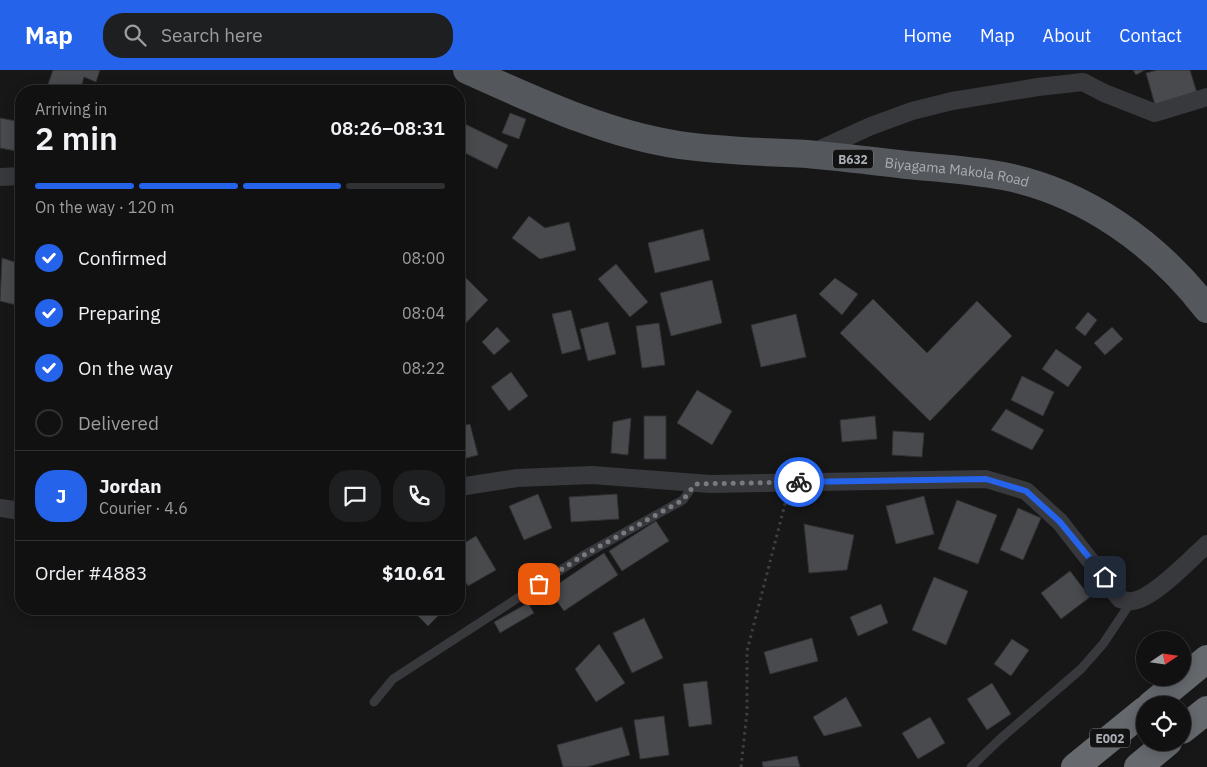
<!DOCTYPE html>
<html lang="en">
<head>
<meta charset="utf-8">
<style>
  body { margin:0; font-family:"IBM Plex Sans",sans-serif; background:#1e1f20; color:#f1f3f6; height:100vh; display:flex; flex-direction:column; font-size:19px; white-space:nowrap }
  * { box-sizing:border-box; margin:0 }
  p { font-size:16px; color:#9c9d9f }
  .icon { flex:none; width:28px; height:28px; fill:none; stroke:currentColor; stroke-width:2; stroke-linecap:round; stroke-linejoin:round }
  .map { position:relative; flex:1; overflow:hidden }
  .panel { position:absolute; left:15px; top:15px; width:450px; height:530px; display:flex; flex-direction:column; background:#111112; border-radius:20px; box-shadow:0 2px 12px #0003,0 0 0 1px #303132 }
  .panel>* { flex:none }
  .needle { width:32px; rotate:77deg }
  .tools { position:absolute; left:1136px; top:561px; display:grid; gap:10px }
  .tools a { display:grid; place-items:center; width:55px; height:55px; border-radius:50%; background:#111112; box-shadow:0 2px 12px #0003,0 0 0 1px #303132; font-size:25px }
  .pin { position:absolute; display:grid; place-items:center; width:42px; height:42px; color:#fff; margin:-21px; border-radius:10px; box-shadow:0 2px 8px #0006 }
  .courier { position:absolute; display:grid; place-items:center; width:50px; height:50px; margin:-25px; border:4px solid #2563eb; border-radius:50%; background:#fff; color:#222; box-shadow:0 1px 6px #0007 }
  .overview em { font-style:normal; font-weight:600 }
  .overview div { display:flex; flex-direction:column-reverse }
  .overview { display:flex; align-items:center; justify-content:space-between; height:85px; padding:0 20px }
  h1 { font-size:32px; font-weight:600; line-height:38px }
  .bar { display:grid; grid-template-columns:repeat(4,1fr); gap:8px 5px; align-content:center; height:60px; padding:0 20px }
  .bar i { height:6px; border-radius:4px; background:#303132 }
  .bar .on { background:#2563eb }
  .bar p { grid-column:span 4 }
  .line { display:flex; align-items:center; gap:12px; padding:0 20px; border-top:1px solid #303132 }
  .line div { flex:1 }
  .round { display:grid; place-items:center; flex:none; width:52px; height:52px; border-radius:20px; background:#1e1f20 }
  ol { padding:0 20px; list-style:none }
  li { display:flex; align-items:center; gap:15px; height:55px }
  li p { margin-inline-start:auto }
  li .icon { padding:5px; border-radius:50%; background:#2563eb; color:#fff; stroke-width:4 }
  li:last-child { color:#9c9d9f }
  li i { width:28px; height:28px; border:2px solid #303132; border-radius:50% }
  header { display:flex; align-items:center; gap:30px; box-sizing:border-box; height:70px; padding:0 25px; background:#2563eb; color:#fff }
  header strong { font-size:24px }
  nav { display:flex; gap:28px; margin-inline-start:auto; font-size:18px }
  .search { width:350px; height:45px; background:#1e1f20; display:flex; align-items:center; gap:12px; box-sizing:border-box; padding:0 18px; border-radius:20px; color:#9c9d9f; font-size:19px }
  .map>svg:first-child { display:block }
  .building { fill:#494a4d; stroke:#313134 }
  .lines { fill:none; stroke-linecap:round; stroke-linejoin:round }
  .path { stroke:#3e4044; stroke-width:3; stroke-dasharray:2.5 4; stroke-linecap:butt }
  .service { stroke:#38393d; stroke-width:9 }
  .minor { stroke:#38393d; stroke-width:18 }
  .primary { stroke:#54575b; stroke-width:28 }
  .motorway { stroke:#65686d; stroke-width:28 }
  .done { stroke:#777a7f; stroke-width:5; stroke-dasharray:0 9 }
  .route { stroke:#2563eb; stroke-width:6 }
  .labels { text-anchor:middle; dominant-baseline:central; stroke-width:5; stroke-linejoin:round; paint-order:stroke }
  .shield { fill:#121213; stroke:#7c8085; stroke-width:1 }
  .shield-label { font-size:12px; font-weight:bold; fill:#aaafb6 }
  .street-label { font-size:14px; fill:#aaafb6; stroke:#121213 }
</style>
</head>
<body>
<header>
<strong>Map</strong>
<div class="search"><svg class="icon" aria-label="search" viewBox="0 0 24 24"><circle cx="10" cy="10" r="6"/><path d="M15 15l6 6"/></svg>Search here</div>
<nav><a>Home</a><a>Map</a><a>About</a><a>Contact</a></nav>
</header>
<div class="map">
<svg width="1207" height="697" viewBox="0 0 1207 697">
  <rect width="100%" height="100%" fill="#171718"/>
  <g class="building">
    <polygon points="53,0 100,0 96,12 84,7 80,21 58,21 47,17"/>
    <polygon points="1133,0 1145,0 1136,5"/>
    <polygon points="1157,0 1190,0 1197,23 1155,35 1146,3"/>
    <polygon points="510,43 526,49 519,69 502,63"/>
    <polygon points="0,48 21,52 21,82 0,78"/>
    <polygon points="459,51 508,75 497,99 459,80"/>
    <polygon points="529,146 545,158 569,152 576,180 540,189 512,168"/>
    <polygon points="703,159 710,190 655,203 648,173"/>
    <polygon points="2,188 21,194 21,216 16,235 0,231"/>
    <polygon points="616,194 648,232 630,247 598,209"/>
    <polygon points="464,206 488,230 459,260 459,211"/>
    <polygon points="835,208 858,224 842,245 819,224"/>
    <polygon points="712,210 722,253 671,266 660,223"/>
    <polygon points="873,229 927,283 977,231 1012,266 930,351 840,263"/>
    <polygon points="571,240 581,279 562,284 552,244"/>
    <polygon points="1088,242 1097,250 1085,266 1075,258"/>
    <polygon points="796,244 806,287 761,297 751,255"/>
    <polygon points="608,252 616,284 588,291 580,259"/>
    <polygon points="659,253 665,295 642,298 636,256"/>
    <polygon points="497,257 510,271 494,285 482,272"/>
    <polygon points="1112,257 1123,269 1105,285 1094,273"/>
    <polygon points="1056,279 1082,297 1068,317 1042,299"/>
    <polygon points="511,302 528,326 509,341 491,317"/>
    <polygon points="1022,306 1054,322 1043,346 1011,330"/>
    <polygon points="697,320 732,341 712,375 677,353"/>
    <polygon points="1006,339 1044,360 1032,380 991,360"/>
    <rect x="644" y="346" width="22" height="43"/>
    <polygon points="875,346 877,369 842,372 840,350"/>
    <polygon points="631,348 628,385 611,383 613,352"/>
    <polygon points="470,354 478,385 459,390 459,357"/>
    <polygon points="893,361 924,363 922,387 892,385"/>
    <polygon points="538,424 552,458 524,470 509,436"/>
    <polygon points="617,424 619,449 571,452 569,427"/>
    <polygon points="924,426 934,464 896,474 886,436"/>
    <polygon points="957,430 997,445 978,494 938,479"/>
    <polygon points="1018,438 1041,448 1023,490 1000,480"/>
    <polygon points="656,451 669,471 622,501 609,481"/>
    <polygon points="804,454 854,465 847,500 809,503"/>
    <polygon points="476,466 496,500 468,516 459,500 459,476"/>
    <polygon points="604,483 618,505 564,541 549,520"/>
    <polygon points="1070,501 1090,527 1061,549 1041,523"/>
    <polygon points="934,507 968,521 946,575 912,560"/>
    <polygon points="528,533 534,543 500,563 494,552"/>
    <polygon points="881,534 888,553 858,566 850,547"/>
    <polygon points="354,539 370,539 370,541 356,545"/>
    <polygon points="411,539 445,539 428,556"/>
    <polygon points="644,548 663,588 632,603 613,563"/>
    <polygon points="812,568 818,591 770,604 764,582"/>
    <polygon points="1012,569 1029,580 1011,606 994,594"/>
    <polygon points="599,574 625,613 596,632 575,599"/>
    <polygon points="707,611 712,654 689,657 683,614"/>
    <polygon points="992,613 1011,644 987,660 967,629"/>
    <polygon points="846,627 862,656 824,666 813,647"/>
    <polygon points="664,646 669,685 640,689 634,650"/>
    <polygon points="930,647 945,673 918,689 902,663"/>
    <polygon points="622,657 630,685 587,697 563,697 557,675"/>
    <polygon points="797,686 800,697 763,697 762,692"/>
  </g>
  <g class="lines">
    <polyline class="path" points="741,697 747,642 747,581 786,430"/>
    <g class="service">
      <polyline points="374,632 393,609 584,485 683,430 695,413"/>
      <polyline points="971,697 999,670 1081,599 1103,574 1131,532"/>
    </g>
    <g class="minor">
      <polyline points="812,83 871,56 912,41 952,31 1038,17 1083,12 1104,23 1155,43 1207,27"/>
      <polyline points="0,107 21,106"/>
      <path d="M459,417L517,408L592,405L710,414L986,409L1026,421L1060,452L1120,529C1124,530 1128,532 1132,531C1152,530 1192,488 1207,474"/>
      <polyline points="0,438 21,441"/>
    </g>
    <path class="primary" id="s1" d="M467,0C534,30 605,64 679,75C721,81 764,82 807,84C840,87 874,91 907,95C939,98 971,100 1003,106C1085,122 1157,174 1207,239"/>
    <g class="motorway">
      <polyline points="1151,635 1207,589"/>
      <polyline points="1182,660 1207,640"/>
      <polyline points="1075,697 1145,640"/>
      <polyline points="1138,697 1168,672"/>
    </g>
  </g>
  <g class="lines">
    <polyline class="done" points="539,514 584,485 683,430 695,414 799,412"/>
    <polyline class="route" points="799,412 986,409 1026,421 1060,452 1105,507"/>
  </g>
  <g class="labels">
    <g class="shield">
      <rect x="833" y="79.5" width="40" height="19" rx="4"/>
      <rect x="1090" y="658.5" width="40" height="19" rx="4"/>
    </g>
    <g class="shield-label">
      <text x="853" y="89">B632</text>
      <text x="1110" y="668">E002</text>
    </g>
    <g class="street-label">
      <text stroke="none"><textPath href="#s1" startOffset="505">Biyagama Makola Road</textPath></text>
    </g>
  </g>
</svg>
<div class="tools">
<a><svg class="needle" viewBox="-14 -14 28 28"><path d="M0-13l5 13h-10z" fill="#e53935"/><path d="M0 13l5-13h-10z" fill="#9c9d9f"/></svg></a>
<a><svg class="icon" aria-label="locate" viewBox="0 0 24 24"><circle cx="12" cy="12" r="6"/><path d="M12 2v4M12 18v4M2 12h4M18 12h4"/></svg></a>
</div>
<div class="pin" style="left:539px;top:514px;background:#ea580c"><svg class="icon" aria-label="bag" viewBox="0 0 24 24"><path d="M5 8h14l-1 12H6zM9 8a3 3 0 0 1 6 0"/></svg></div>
<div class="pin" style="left:1105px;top:507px;background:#1f2937"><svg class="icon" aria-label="home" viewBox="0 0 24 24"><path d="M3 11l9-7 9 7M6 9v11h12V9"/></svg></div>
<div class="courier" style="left:799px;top:412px"><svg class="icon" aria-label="bike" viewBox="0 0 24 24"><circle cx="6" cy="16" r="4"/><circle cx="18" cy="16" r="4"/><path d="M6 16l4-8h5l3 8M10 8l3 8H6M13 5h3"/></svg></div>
<section class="panel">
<div class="overview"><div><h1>2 min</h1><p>Arriving in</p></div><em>08:26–08:31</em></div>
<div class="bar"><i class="on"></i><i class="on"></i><i class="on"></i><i></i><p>On the way · 120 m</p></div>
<ol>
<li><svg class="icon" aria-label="check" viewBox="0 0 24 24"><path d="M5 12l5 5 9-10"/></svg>Confirmed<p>08:00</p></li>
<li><svg class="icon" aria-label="check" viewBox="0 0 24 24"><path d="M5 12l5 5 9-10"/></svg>Preparing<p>08:04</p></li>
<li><svg class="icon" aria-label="check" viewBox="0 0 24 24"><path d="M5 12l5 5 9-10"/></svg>On the way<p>08:22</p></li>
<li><i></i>Delivered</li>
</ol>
<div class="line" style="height:90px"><b class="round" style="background:#2563eb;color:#fff">J</b><div><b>Jordan</b><p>Courier · 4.6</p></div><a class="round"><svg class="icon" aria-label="chat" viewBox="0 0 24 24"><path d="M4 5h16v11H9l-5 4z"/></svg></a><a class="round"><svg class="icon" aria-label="phone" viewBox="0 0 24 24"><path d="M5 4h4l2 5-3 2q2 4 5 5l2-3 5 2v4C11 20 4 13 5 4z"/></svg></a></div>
<div class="line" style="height:65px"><div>Order #4883</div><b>$10.61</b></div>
</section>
</div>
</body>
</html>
